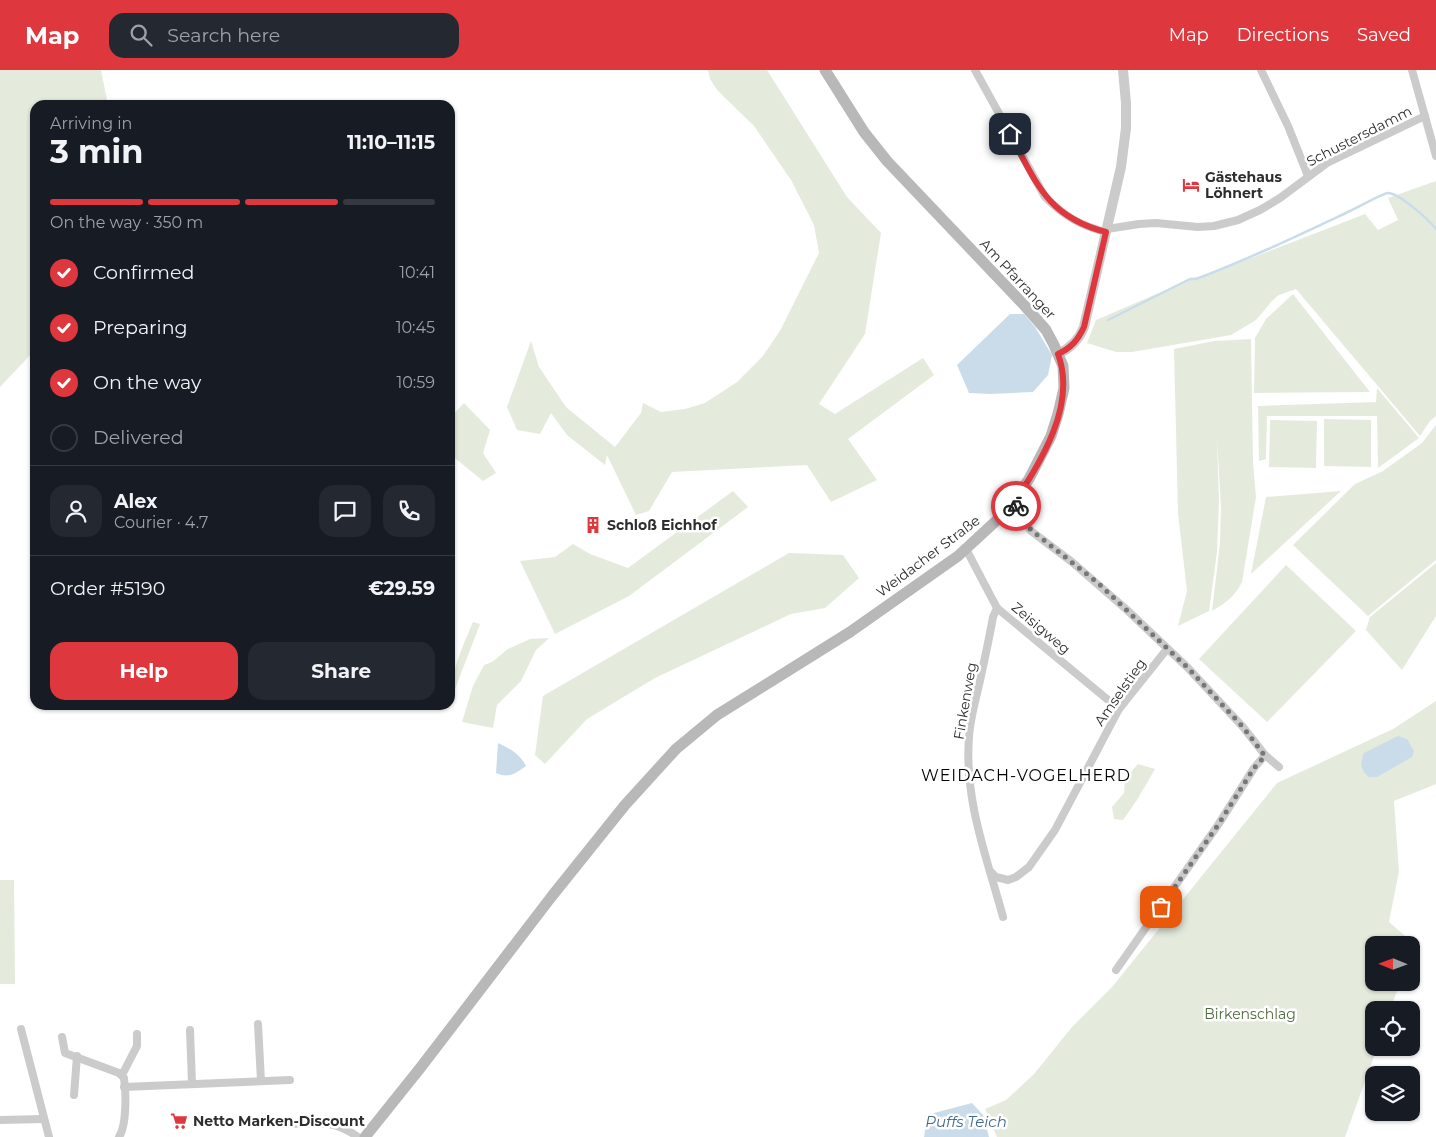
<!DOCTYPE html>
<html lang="en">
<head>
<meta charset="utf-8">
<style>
  body { margin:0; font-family:Montserrat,sans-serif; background:#242831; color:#f1f3f6; height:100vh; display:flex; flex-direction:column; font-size:19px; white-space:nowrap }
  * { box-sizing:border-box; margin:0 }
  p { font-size:16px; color:#9ea1a6 }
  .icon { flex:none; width:28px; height:28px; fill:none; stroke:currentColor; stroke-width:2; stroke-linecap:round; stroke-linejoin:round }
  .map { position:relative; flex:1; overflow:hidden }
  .details { position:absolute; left:30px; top:30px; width:425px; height:610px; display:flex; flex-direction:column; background:#171b24; border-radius:15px; box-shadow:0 1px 4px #0004 }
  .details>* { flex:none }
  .needle { width:32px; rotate:271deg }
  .buttons { position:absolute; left:1365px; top:866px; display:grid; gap:10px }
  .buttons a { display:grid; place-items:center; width:55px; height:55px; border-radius:10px; background:#171b24; box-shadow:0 1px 4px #0004; font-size:25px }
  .pin { position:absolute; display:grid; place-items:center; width:42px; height:42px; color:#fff; margin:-21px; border-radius:10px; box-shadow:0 2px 8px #0006 }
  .courier { position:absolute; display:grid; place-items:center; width:50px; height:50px; margin:-25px; border:4px solid #de383e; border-radius:50%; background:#fff; color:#222; box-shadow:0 1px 6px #0007 }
  .overview em { font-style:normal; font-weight:700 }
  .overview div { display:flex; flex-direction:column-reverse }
  .overview { display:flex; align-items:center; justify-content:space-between; height:85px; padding:0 20px }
  h1 { font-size:32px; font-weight:700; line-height:38px }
  .bar { display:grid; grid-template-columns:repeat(4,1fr); gap:8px 5px; align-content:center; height:60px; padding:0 20px }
  .bar i { height:6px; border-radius:4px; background:#363941 }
  .bar .on { background:#de383e }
  .bar p { grid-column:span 4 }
  .line { display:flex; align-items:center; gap:12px; padding:0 20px; border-top:1px solid #363941 }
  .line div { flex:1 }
  .round { display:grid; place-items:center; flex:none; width:52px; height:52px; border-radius:15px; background:#242831 }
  ol { padding:0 20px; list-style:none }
  li { display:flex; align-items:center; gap:15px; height:55px }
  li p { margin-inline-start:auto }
  li .icon { padding:5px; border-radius:50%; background:#de383e; color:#fff; stroke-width:4 }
  li:last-child { color:#9ea1a6 }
  li i { width:28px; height:28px; border:2px solid #363941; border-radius:50% }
  .button { display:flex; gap:10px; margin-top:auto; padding:10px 20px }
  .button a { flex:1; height:58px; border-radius:15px; background:#de383e; color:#fff; font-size:20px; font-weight:700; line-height:58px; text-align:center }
  .button a+a { background:#242831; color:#f1f3f6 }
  header { display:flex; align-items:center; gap:30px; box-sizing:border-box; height:70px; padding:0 25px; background:#de383e; color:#fff }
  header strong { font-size:24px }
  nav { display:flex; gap:28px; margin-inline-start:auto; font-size:18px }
  .search { width:350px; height:45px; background:#242831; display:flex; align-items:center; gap:12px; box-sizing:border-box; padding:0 18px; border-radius:15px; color:#9ea1a6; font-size:19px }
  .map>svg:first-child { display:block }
  .green { fill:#e4ebdd }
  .water { fill:#cadcea }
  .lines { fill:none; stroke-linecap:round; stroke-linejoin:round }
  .stream { stroke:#cadcea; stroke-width:2.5 }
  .minor { stroke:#cbcbcb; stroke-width:8 }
  .tertiary { stroke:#cbcbcb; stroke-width:10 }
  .secondary { stroke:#b8b8b8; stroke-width:11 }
  .done { stroke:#777; stroke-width:5; stroke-dasharray:0 9 }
  .route { stroke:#de383e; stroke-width:6 }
  .labels { text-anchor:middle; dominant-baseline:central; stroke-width:5; stroke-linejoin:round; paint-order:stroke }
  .street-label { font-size:14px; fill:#2e2e2e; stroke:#fff }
  .poi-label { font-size:14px; font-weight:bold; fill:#2e2e2e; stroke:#fff; text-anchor:start }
  .park-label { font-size:14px; fill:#50683e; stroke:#fff }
  .water-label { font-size:15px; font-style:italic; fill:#406c8d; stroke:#fff }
  .quarter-label { font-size:16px; letter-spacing:1px; fill:#000; stroke:#fff }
</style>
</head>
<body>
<header>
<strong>Map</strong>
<div class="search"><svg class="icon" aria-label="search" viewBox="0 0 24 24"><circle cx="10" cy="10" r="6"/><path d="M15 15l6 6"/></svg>Search here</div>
<nav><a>Map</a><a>Directions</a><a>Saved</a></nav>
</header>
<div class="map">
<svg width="1436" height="1067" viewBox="0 0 1436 1067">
  <rect width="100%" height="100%" fill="#fff"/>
  <g class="green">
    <polygon points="0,0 101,0 108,35 35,35 35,280 0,317"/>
    <polygon points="708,0 767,0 847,127 881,163 865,264 819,334 835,344 923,288 934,305 848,369 877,410 831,432 807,395 672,402 649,441 636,445 607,385 605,395 567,365 551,343 540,364 517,360 507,337 531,271 539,297 566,337 615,377 641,343 643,333 661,342 685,339 705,333 737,312 763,286 781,259 819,183 814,155 791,110 754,56 718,21 710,9"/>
    <polygon points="1436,111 1436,346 1430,351 1420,366 1296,219 1279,225 1272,231 1256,250 1231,265 1132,282 1116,282 1087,273 1096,250 1196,207 1197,209 1365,144 1378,160 1398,150 1388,128"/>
    <polygon points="1293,224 1370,322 1254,323 1255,268 1266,249"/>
    <path d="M1251,269L1253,392L1256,427L1242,512C1235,526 1226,533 1212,541L1220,473L1221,437L1217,368L1219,431L1217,482L1209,541L1178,556L1187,521L1178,443L1174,279L1214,271Z"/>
    <polygon points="1377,318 1419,368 1378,398 1377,346 1267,346 1266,389 1259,391 1258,336 1376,332"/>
    <polygon points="464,333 490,360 483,383 496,403 483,411 450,384 450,348"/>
    <polygon points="1324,349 1371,350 1371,397 1324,396"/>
    <polygon points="1270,350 1317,351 1316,398 1269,397"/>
    <polygon points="1436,355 1436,490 1368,546 1293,475 1355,414 1383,401 1422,373"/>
    <polygon points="733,421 748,437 629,526 555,564 520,491 555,487 573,474 590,484 628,498"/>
    <polygon points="1341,421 1251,504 1266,427"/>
    <polygon points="789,483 843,485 859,508 825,538 791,544 655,608 587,649 545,694 535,685 543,626"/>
    <polygon points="1436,493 1436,546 1402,600 1366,560 1370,547"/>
    <polygon points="1286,495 1356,561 1267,652 1199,589"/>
    <path d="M473,552L480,554L450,632C450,604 462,578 473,552Z"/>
    <polygon points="549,568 536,580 521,611 497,635 493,658 462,652 473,616 484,595 492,592 508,579 530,569"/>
    <polygon points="1436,631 1436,714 1394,731 1399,801 1389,852 1410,870 1409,875 1374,875 1374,912 1400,913 1390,940 1374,940 1374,978 1377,978 1345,1067 997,1067 985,1039 1006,1030 1034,1004 1072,957 1112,917 1277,713 1393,659"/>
    <polygon points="1138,694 1155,699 1137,730 1123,750 1114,749 1112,737 1124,723 1125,709"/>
    <polygon points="0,810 14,810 15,914 0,914"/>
  </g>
  <g class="water">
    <polygon points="1010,244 1024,244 1035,257 1052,285 1048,305 1033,322 990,324 969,323 957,295"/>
    <path d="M1398,666L1407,669L1414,681L1412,687L1377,707H1369C1360,700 1360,693 1364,683Z"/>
    <path d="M498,673C509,678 520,684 526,696C516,703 509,709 496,703Z"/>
    <polygon points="972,1033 983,1045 989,1067 924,1067 926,1055 934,1043"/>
  </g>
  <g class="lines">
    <path class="stream" d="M1108,250L1190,209H1196C1249,189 1299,165 1350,141C1357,138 1383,123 1388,123C1399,123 1429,150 1436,159"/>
    <g class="minor">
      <path d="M975,0L1045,127C1064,146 1081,156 1106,162"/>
      <polyline points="1261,0 1288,56 1308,106"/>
      <polyline points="1412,0 1436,86"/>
      <polyline points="1107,159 1139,154 1156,153 1198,157 1214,156 1238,150 1260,140 1280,128 1327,93 1425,46"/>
      <polyline points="1013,433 1031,461 1072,492 1127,540 1188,598 1243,657 1265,685 1279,697"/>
      <polyline points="966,479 997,538 1119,639"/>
      <path d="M997,538L993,547C989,570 984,592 979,615C975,632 970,650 969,667C964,730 987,788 1003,847"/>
      <polyline points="990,801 996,807 1008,810 1016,807 1029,797 1055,760 1119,639 1167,579"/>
      <polyline points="1116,900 1218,755 1254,698 1265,685"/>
      <polyline points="258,954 261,1011"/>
      <polyline points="21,959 49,1067"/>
      <polyline points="190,960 192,1014"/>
      <path d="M62,967L65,983L119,1003L124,1008C126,1022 127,1055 119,1067"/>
      <polyline points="122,1005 137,976 137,964"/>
      <polyline points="124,1017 290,1010"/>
      <polyline points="74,1025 77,986"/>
      <polyline points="0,1050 44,1049"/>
      <path d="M293,1054C321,1053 334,1050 358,1067"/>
    </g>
    <path class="tertiary" d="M1058,284C1071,278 1079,270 1084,257L1121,97L1126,58V33L1123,0"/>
    <polyline class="secondary" points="365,1067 421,997 552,826 625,735 676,679 717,645 850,562 958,486 1009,439 1029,409 1051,366 1058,344 1064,318 1063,296 1054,275 1046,260 1024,235 887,91 864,62 825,0"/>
  </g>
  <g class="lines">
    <polyline class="done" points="1016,436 1031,460 1098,513 1188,598 1243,657 1265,686 1254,698 1218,755 1161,837"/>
    <path class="route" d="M1010,64C1036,112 1047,147 1106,162L1084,257C1078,270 1071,278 1058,284C1077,335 1041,391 1014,433L1016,436"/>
  </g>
  <defs>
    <g id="hotel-bare" transform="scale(1.35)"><path d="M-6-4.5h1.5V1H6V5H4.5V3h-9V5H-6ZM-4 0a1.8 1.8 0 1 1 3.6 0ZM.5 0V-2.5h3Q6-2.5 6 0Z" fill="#de383e" stroke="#fff" stroke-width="2.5" paint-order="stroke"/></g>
    <g id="building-bare" transform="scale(1.35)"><path d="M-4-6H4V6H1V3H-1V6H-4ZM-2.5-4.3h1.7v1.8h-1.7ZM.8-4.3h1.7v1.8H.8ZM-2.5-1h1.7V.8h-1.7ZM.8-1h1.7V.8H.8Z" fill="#de383e" stroke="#fff" stroke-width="2.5" paint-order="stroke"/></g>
    <g id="supermarket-bare" transform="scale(1.35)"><path d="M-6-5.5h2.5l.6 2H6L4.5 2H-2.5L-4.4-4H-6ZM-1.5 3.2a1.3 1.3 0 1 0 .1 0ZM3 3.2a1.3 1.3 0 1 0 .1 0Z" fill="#de383e" stroke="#fff" stroke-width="2.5" paint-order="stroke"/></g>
  </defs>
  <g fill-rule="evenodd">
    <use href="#hotel-bare" x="1191" y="115"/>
    <use href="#building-bare" x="593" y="455"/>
    <use href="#supermarket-bare" x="179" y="1051"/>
  </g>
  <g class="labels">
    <g class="street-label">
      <text transform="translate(1359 66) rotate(-27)">Schustersdamm</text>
      <text transform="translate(1018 209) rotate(47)">Am Pfarranger</text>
      <text transform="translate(928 486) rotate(-37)">Weidacher Straße</text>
      <text transform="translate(1041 558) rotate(40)">Zeisigweg</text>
      <text transform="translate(1120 622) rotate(-55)">Amselstieg</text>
      <text transform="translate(965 631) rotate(-80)">Finkenweg</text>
    </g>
    <g class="poi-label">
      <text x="1205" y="107">Gästehaus<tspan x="1205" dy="16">Löhnert</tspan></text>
      <text x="607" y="455">Schloß Eichhof</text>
      <text x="193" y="1051">Netto Marken-Discount</text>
    </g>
    <g class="park-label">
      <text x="1250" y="944">Birkenschlag</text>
    </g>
    <g class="water-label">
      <text x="966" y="1051">Puffs Teich</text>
    </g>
    <g class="quarter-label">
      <text x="1026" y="705">WEIDACH-VOGELHERD</text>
    </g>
  </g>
</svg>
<div class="buttons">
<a><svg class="needle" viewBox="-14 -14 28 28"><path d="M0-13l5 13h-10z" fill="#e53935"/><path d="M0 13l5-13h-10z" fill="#9ea1a6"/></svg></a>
<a><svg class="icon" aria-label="locate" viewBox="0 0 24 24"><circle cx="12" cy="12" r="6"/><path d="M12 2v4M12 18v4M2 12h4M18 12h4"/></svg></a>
<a><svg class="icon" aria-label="layers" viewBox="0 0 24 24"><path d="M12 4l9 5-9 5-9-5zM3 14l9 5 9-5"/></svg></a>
</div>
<div class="pin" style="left:1161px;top:837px;background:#ea580c"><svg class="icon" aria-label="bag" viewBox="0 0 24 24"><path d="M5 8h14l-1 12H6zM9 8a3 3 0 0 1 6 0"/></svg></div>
<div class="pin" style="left:1010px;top:64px;background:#1f2937"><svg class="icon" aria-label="home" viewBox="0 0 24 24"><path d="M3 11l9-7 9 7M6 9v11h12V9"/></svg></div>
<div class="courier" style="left:1016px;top:436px"><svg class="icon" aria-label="bike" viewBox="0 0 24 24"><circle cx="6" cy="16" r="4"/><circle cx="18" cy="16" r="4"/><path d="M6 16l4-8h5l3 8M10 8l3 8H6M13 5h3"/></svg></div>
<section class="details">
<div class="overview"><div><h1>3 min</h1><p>Arriving in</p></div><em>11:10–11:15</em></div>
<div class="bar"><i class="on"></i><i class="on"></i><i class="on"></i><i></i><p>On the way · 350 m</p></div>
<ol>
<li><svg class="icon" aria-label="check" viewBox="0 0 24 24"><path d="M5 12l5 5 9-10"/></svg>Confirmed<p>10:41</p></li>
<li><svg class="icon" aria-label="check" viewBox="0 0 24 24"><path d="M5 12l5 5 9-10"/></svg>Preparing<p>10:45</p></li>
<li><svg class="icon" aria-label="check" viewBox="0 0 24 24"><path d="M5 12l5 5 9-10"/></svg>On the way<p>10:59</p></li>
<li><i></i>Delivered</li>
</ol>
<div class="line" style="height:90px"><a class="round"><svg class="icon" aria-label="person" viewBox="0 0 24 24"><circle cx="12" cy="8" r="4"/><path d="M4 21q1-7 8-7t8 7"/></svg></a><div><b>Alex</b><p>Courier · 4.7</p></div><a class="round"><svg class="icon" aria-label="chat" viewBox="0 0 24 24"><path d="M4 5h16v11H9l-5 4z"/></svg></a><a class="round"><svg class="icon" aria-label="phone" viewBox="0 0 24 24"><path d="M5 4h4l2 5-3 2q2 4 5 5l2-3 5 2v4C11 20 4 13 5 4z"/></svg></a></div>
<div class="line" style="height:65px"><div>Order #5190</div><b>€29.59</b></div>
<div class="button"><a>Help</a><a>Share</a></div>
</section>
</div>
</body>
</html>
